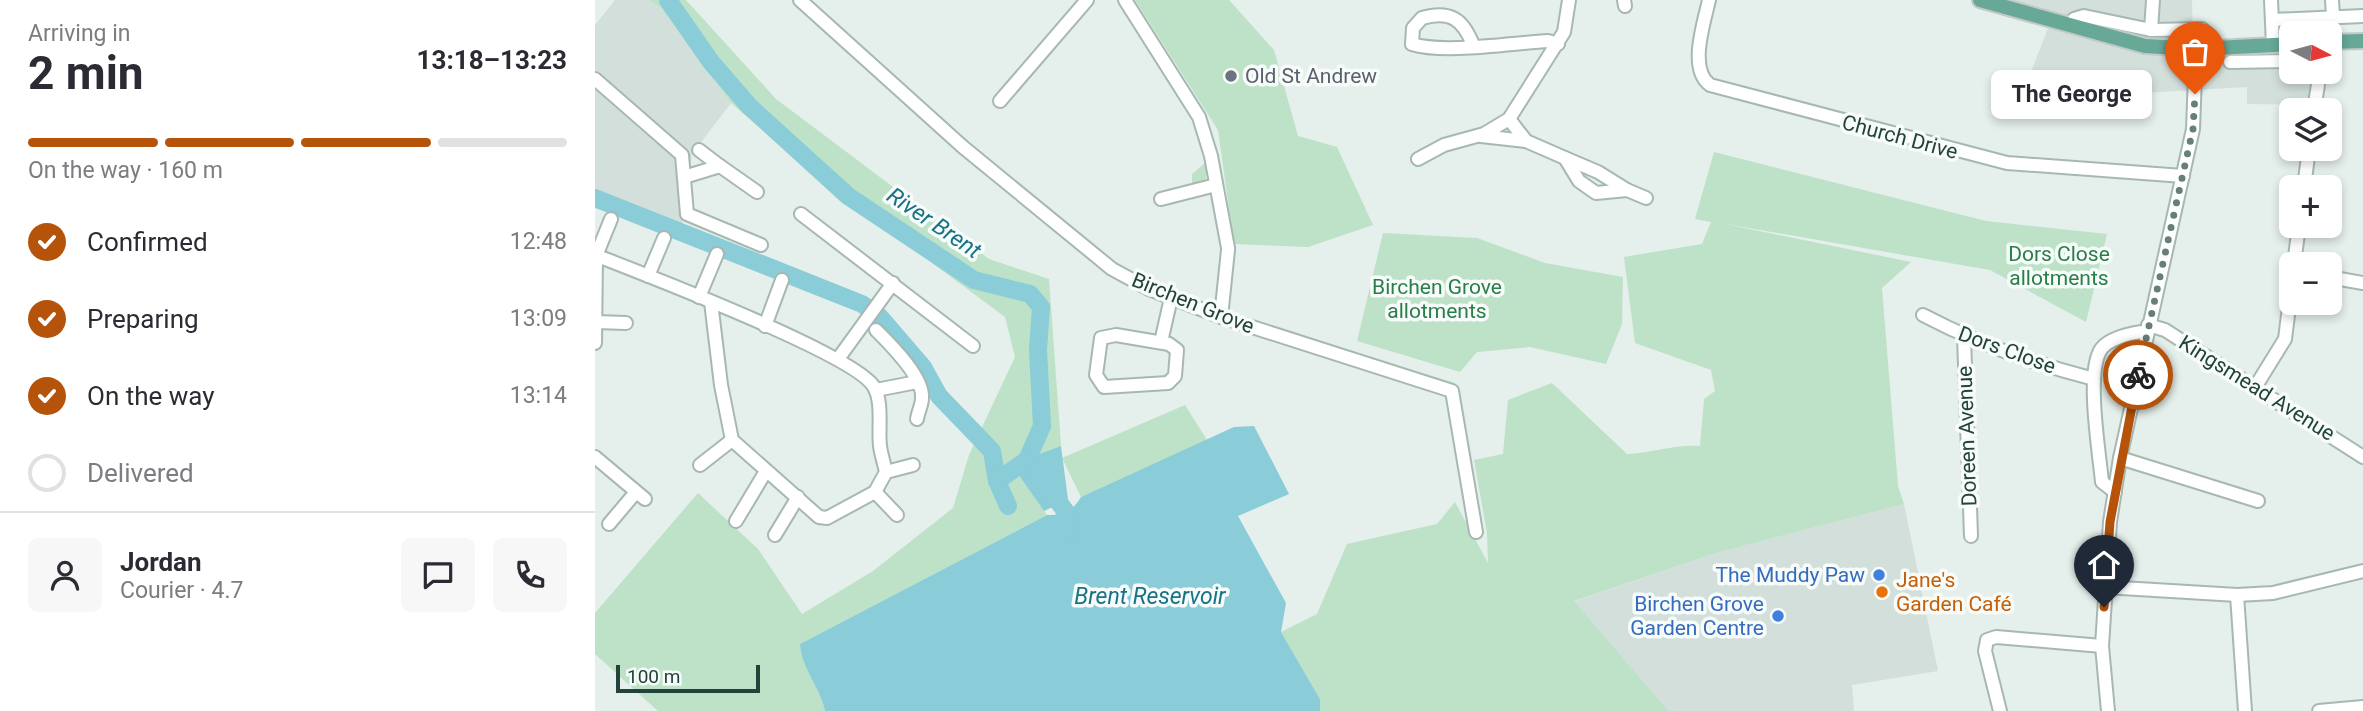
<!DOCTYPE html>
<html lang="en">
<head>
<meta charset="utf-8">
<style>
  body { margin:0; font-family:Roboto,sans-serif; background:#f7f7f7; color:#2b2b33; height:100vh; display:flex; flex-direction:column; font-size:26px; white-space:nowrap }
  * { box-sizing:border-box; margin:0 }
  p { font-size:23px; color:#7c7c81 }
  .icon { flex:none; width:38px; height:38px; fill:none; stroke:currentColor; stroke-width:2; stroke-linecap:round; stroke-linejoin:round }
  .map { position:relative; flex:1; overflow:hidden }
  .details { display:flex; flex-direction:column; background:#fff; width:595px }
  .details>* { flex:none }
  .needle { width:46px; rotate:96deg }
  .buttons { position:absolute; left:1684px; top:21px; display:grid; gap:14px }
  .buttons a { display:grid; place-items:center; width:63px; height:63px; border-radius:10px; background:#fff; box-shadow:0 4px 10px #0003; font-size:35px }
  .scale { position:absolute; left:21px; bottom:18px; width:144px; box-sizing:border-box; padding-left:7px; border:4px solid #22433a; border-top:0; font-size:19px; line-height:24px; white-space:nowrap; color:#22433a; -webkit-text-stroke:5px #f7fbf9; paint-order:stroke }
  .pin { position:absolute; display:grid; place-items:center; width:60px; height:60px; color:#fff; margin:-72px -30px; border-radius:50% 50% 50% 0; rotate:-45deg; box-shadow:0 0 7px #0007 }
  .pin .icon { rotate:45deg }
  .courier { position:absolute; display:grid; place-items:center; width:70px; height:70px; margin:-35px; border:5px solid #b45309; border-radius:50%; background:#fff; color:#222; box-shadow:0 2px 9px #0007 }
  .bubble { position:absolute; height:49px; border-radius:10px; background:#fff; box-shadow:0 4px 10px #0003; font-size:23px; font-weight:700; line-height:49px; text-align:center }
  .head em { font-style:normal; font-weight:700 }
  .head div { display:flex; flex-direction:column-reverse }
  .head { display:flex; align-items:center; justify-content:space-between; height:119px; padding:0 28px }
  h1 { font-size:46px; font-weight:700; line-height:52px }
  .bar { display:grid; grid-template-columns:repeat(4,1fr); gap:10px 7px; align-content:center; height:84px; padding:0 28px }
  .bar i { height:9px; border-radius:5px; background:#e1e1e2 }
  .bar .current { background:#b45309 }
  .bar p { grid-column:span 4 }
  .line { display:flex; align-items:center; gap:18px; padding:0 28px; border-top:2px solid #e1e1e2 }
  .line div { flex:1 }
  .round { display:grid; place-items:center; flex:none; width:74px; height:74px; border-radius:10px; background:#f7f7f7 }
  ol { padding:0 28px; list-style:none }
  li { display:flex; align-items:center; gap:21px; height:77px }
  li p { margin-inline-start:auto }
  li .icon { padding:7px; border-radius:50%; background:#b45309; color:#fff; stroke-width:4 }
  li:last-child { color:#7c7c81 }
  li i { width:38px; height:38px; border:4px solid #e1e1e2; border-radius:50% }
  main { display:flex; flex:1; min-height:0 }
  .map>svg:first-child { display:block }
  .built { fill:#d3dfda }
  .green { fill:#bde2c7 }
  .water { fill:#8accd8 }
  .lines { fill:none; stroke-linecap:round; stroke-linejoin:round }
  .river { stroke:#8accd8; stroke-width:18 }
  .minor-casing { stroke:#a7b8b2; stroke-width:16 }
  .major-casing { stroke:#c1cac8; stroke-width:18 }
  .minor { stroke:#fff; stroke-width:12 }
  .major { stroke:#67a897; stroke-width:14 }
  .done { stroke:#667f78; stroke-width:7; stroke-dasharray:0 12.6 }
  .route { stroke:#b45309; stroke-width:9 }
  .worship-dot { fill:#6b7280; stroke:#f7fbf9; stroke-width:2.5 }
  .shop-dot { fill:#3f7fe0; stroke:#f7fbf9; stroke-width:2.5 }
  .food-dot { fill:#e8710a; stroke:#f7fbf9; stroke-width:2.5 }
  .labels { text-anchor:middle; dominant-baseline:central; stroke-width:7; stroke-linejoin:round; paint-order:stroke }
  .worship-label { font-size:21px; fill:#5b616d; stroke:#f7fbf9; text-anchor:start }
  .street-label { font-size:21px; fill:#22433a; stroke:#f7fbf9 }
  .park-label { font-size:21px; fill:#297e49; stroke:#f7fbf9 }
  .shop-label { font-size:21px; fill:#366cbe; stroke:#f7fbf9; text-anchor:end }
  .food-label { font-size:21px; fill:#c56008; stroke:#f7fbf9; text-anchor:start }
  .water-label { font-size:23px; font-style:italic; fill:#177385; stroke:#f7fbf9 }
</style>
</head>
<body>
<main>
<section class="details">
<div class="head"><div><h1>2 min</h1><p>Arriving in</p></div><em>13:18–13:23</em></div>
<div class="bar"><i class="current"></i><i class="current"></i><i class="current"></i><i></i><p>On the way · 160 m</p></div>
<ol>
<li><svg class="icon" aria-label="check" viewBox="0 0 24 24"><path d="M5 12l5 5 9-10"/></svg>Confirmed<p>12:48</p></li>
<li><svg class="icon" aria-label="check" viewBox="0 0 24 24"><path d="M5 12l5 5 9-10"/></svg>Preparing<p>13:09</p></li>
<li><svg class="icon" aria-label="check" viewBox="0 0 24 24"><path d="M5 12l5 5 9-10"/></svg>On the way<p>13:14</p></li>
<li><i></i>Delivered</li>
</ol>
<div class="line" style="height:126px"><a class="round"><svg class="icon" aria-label="person" viewBox="0 0 24 24"><circle cx="12" cy="8" r="4"/><path d="M4 21q1-7 8-7t8 7"/></svg></a><div><b>Jordan</b><p>Courier · 4.7</p></div><a class="round"><svg class="icon" aria-label="chat" viewBox="0 0 24 24"><path d="M4 5h16v11H9l-5 4z"/></svg></a><a class="round"><svg class="icon" aria-label="phone" viewBox="0 0 24 24"><path d="M5 4h4l2 5-3 2q2 4 5 5l2-3 5 2v4C11 20 4 13 5 4z"/></svg></a></div>
</section>
<div class="map">
<svg width="1768" height="711" viewBox="0 0 1768 711">
  <rect width="100%" height="100%" fill="#e5efeb"/>
  <g class="built">
    <polygon points="20,0 54,0 66,8 136,103 97,154 86,234 0,200 0,25"/>
    <polygon points="1597,0 1598,37 1696,46 1696,72 1722,72 1720,105 1652,104 1652,87 1425,100 1459,13 1416,0"/>
    <polygon points="1309,504 1343,671 1257,685 1259,711 1029,711 960,608 1121,553"/>
  </g>
  <g class="green">
    <path d="M54,0H91L181,99L394,259L454,279L466,446L419,463L423,474L452,515L205,644C206,668 225,687 230,711H63L0,654V613L103,493L163,549L207,614L278,571L358,508L374,455L420,357L410,317L225,180L136,103L66,8Z"/>
    <polygon points="540,0 634,0 679,50 703,136 742,147 778,225 713,247 639,244 623,130"/>
    <path d="M1119,152L1391,221L1512,234L1491,322L1395,270L1125,223L1316,262L1287,288L1303,486L1309,504L1121,553L979,601L1073,711H725V699L686,632L722,614L752,544L842,524L860,502L893,563L892,533L879,460L908,454L913,400L957,383L1032,454C1058,453 1079,444 1105,446L1109,399L1120,391L1116,370L1040,343L1029,257L1107,244L1116,222L1100,219Z"/>
    <polygon points="611,162 611,179 597,185 597,174"/>
    <polygon points="788,233 882,238 950,263 1028,277 1027,324 1011,364 935,347 882,352 865,372 762,341"/>
    <polygon points="699,333 860,383 861,385 699,334"/>
    <polygon points="590,405 612,440 486,497 467,458"/>
  </g>
  <g class="water">
    <path d="M659,426L694,494L643,516L691,603L686,632L725,699V711H230C225,687 206,668 205,644L452,515C468,515 478,511 486,497L639,427Z"/>
    <polygon points="466,446 473,500 449,511 423,474 419,463"/>
  </g>
  <g class="lines">
    <g class="river">
      <polyline points="73,0 116,62 154,106 253,196 379,280 435,294 446,307 443,350 447,426 432,460 471,512 476,535"/>
      <polyline points="0,198 267,304 285,317 328,367 344,396 397,451 402,481 413,506"/>
      <polyline points="402,481 432,460"/>
    </g>
    <g class="minor-casing">
      <g id="minor">
        <polyline points="205,0 368,147 517,269 554,289 626,317 857,391 881,532"/>
        <polyline points="530,0 604,117 616,156 633,248"/>
        <polyline points="1029,0 1030,6"/>
        <path d="M1114,0C1109,23 1093,69 1115,85L1412,163L1588,176"/>
        <polyline points="1676,0 1678,45"/>
        <polyline points="1737,0 1738,16"/>
        <polyline points="1677,20 1768,16"/>
        <polyline points="1476,26 1479,19 1489,16 1556,30 1607,29 1614,35 1616,47"/>
        <polyline points="1556,30 1558,0"/>
        <path d="M878,45C868,19 855,10 827,18L818,28L817,44C849,54 917,43 953,41L963,44"/>
        <polyline points="1635,62 1696,61"/>
        <polyline points="0,79 87,155 92,214 166,245"/>
        <polyline points="405,101 492,0"/>
        <polyline points="1719,110 1725,72"/>
        <polyline points="914,119 931,141 970,158 984,181 1001,193 1032,190 1051,198"/>
        <polyline points="886,136 931,141"/>
        <polyline points="970,158 1003,172 1032,190"/>
        <polyline points="823,159 849,145 889,134 914,119 969,32 974,0"/>
        <polyline points="125,166 162,192"/>
        <polyline points="89,177 125,166 104,150"/>
        <polyline points="1709,187 1714,149"/>
        <polyline points="566,199 621,185"/>
        <polyline points="206,214 378,346"/>
        <path d="M0,255C46,273 261,355 279,387C288,402 283,429 285,446C286,454 289,463 291,472L280,492L232,518L224,517L137,440L126,385L116,302"/>
        <polyline points="1699,264 1704,226"/>
        <polyline points="53,276 69,238"/>
        <polyline points="1734,277 1768,283"/>
        <polyline points="104,297 122,254"/>
        <path d="M1328,315C1381,343 1440,364 1499,379"/>
        <polyline points="626,317 633,250"/>
        <polyline points="1,322 31,323"/>
        <polyline points="1553,325 1570,330 1768,457"/>
        <polyline points="170,326 187,280"/>
        <path d="M281,330C295,344 329,377 327,398C327,405 323,412 322,419"/>
        <polygon points="521,335 574,344 582,350 580,376 573,383 509,387 501,375 506,338"/>
        <polyline points="1369,337 1376,536"/>
        <polyline points="566,342 576,298"/>
        <polyline points="0,343 1,256 16,219"/>
        <polyline points="243,359 298,283"/>
        <polyline points="1659,389 1690,339 1696,291"/>
        <polyline points="281,390 322,382"/>
        <polyline points="0,457 50,499"/>
        <polyline points="1525,458 1663,501"/>
        <polyline points="105,465 137,440"/>
        <polyline points="291,472 318,465"/>
        <polyline points="280,492 302,515"/>
        <path d="M1520,492L1507,482C1504,451 1492,379 1504,353C1509,339 1538,332 1551,332"/>
        <polyline points="141,521 171,471"/>
        <polyline points="14,524 41,492"/>
        <polyline points="180,535 203,497"/>
        <polyline points="1510,587 1642,595 1678,593 1768,571"/>
        <polyline points="1642,595 1650,711"/>
        <polyline points="1405,711 1390,651 1392,640 1401,637 1507,646"/>
        <polyline points="1513,711 1507,646 1515,522 1525,458 1598,129 1601,49"/>
        <polyline points="1724,711 1768,707"/>
      </g>
    </g>
    <g class="major-casing">
      <g id="major">
        <polyline points="1385,0 1550,46 1601,49 1696,44"/>
        <polyline points="1734,42 1768,41"/>
      </g>
    </g>
    <use href="#minor" class="minor"/>
    <use href="#major" class="major"/>
  </g>
  <g class="lines">
    <polyline class="done" points="1543,375 1598,129 1600,94"/>
    <polyline class="route" points="1509,607 1515,522 1543,375"/>
  </g>
  <circle class="worship-dot" cx="636" cy="76" r="7"/>
  <g class="shop-dot">
    <circle cx="1284" cy="575" r="7"/>
    <circle cx="1183" cy="616" r="7"/>
  </g>
  <circle class="food-dot" cx="1287" cy="592" r="7"/>
  <g class="labels">
    <g class="worship-label">
      <text x="650" y="76">Old St Andrew</text>
    </g>
    <g class="street-label">
      <text transform="translate(1305 137) rotate(15)">Church Drive</text>
      <text transform="translate(598 303) rotate(22)">Birchen Grove</text>
      <text transform="translate(1412 350) rotate(20)">Dors Close</text>
      <text transform="translate(1662 388) rotate(32)">Kingsmead Avenue</text>
      <text transform="translate(1372 436) rotate(-92)">Doreen Avenue</text>
    </g>
    <g class="park-label">
      <text x="1464" y="254">Dors Close<tspan x="1464" dy="24">allotments</tspan></text>
      <text x="842" y="287">Birchen Grove<tspan x="842" dy="24">allotments</tspan></text>
    </g>
    <g class="shop-label">
      <text x="1270" y="575">The Muddy Paw</text>
      <text x="1169" y="604">Birchen Grove<tspan x="1169" dy="24">Garden Centre</tspan></text>
    </g>
    <g class="food-label">
      <text x="1301" y="580">Jane's<tspan x="1301" dy="24">Garden Café</tspan></text>
    </g>
    <g class="water-label">
      <text transform="translate(339 223) rotate(34)">River Brent</text>
      <text x="555" y="596">Brent Reservoir</text>
    </g>
  </g>
</svg>
<div class="buttons">
<a><svg class="needle" viewBox="-14 -14 28 28"><path d="M0-13l5 13h-10z" fill="#e53935"/><path d="M0 13l5-13h-10z" fill="#7c7c81"/></svg></a>
<a><svg class="icon" aria-label="layers" viewBox="0 0 24 24"><path d="M12 4l9 5-9 5-9-5zM3 14l9 5 9-5"/></svg></a>
<a>+</a>
<a>−</a>
</div>
<div class="scale">100 m</div>
<div class="pin" style="left:1600px;top:94px;background:#ea580c"><svg class="icon" aria-label="bag" viewBox="0 0 24 24"><path d="M5 8h14l-1 12H6zM9 8a3 3 0 0 1 6 0"/></svg></div>
<div class="pin" style="left:1509px;top:607px;background:#1f2937"><svg class="icon" aria-label="home" viewBox="0 0 24 24"><path d="M3 11l9-7 9 7M6 9v11h12V9"/></svg></div>
<div class="courier" style="left:1543px;top:375px"><svg class="icon" aria-label="bike" viewBox="0 0 24 24"><circle cx="6" cy="16" r="4"/><circle cx="18" cy="16" r="4"/><path d="M6 16l4-8h5l3 8M10 8l3 8H6M13 5h3"/></svg></div>
<div class="bubble" style="left:1396px;top:70px;width:161px">The George</div>
</div>
</main>
</body>
</html>
